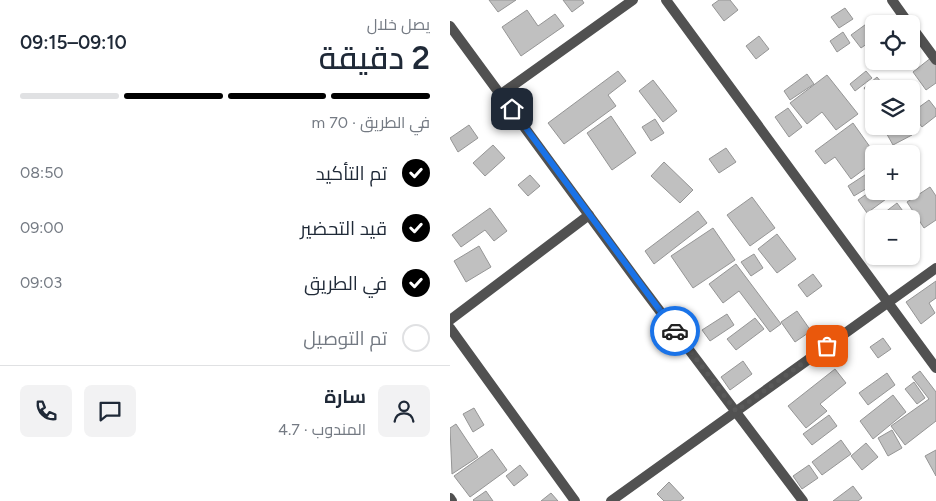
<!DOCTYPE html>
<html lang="ar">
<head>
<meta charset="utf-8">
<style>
  body { margin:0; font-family:Figtree,Cairo,sans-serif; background:#f2f2f3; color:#1f2937; direction:rtl; height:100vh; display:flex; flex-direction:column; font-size:19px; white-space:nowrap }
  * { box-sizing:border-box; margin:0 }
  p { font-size:16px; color:#747a83 }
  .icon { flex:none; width:28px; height:28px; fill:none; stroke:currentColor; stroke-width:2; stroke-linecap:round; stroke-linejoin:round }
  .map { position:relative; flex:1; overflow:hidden; direction:ltr }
  .drawer { display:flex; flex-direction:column; background:#fff; width:450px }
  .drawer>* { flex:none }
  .controls { position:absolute; left:415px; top:15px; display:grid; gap:10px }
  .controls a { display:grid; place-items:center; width:55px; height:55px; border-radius:8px; background:#fff; box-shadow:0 1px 4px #0004; font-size:25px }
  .pin { position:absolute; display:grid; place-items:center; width:42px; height:42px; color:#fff; margin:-21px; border-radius:10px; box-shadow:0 2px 8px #0006 }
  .courier { position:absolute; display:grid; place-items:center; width:50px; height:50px; margin:-25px; border:4px solid #1a73e8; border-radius:50%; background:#fff; color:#222; box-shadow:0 1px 6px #0007 }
  .headline em { font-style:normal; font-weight:600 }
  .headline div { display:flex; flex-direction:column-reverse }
  .headline { display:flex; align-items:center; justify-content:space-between; height:85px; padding:0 20px }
  h1 { font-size:32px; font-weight:600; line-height:38px }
  .bar { display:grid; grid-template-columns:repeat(4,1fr); gap:8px 5px; align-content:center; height:60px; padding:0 20px }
  .bar i { height:6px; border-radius:4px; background:#e0e1e3 }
  .bar .active { background:#000 }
  .bar p { grid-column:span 4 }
  .line { display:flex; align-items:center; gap:12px; padding:0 20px; border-top:1px solid #e0e1e3 }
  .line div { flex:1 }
  .round { display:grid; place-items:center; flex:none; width:52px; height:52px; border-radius:8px; background:#f2f2f3 }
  ol { padding:0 20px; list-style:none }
  li { display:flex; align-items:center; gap:15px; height:55px }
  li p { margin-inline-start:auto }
  li .icon { padding:5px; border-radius:50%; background:#000; color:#fff; stroke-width:4 }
  li:last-child { color:#747a83 }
  li i { width:28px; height:28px; border:2px solid #e0e1e3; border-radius:50% }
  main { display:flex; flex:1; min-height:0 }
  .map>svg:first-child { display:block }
  .building { fill:#c0c0c0; stroke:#959595 }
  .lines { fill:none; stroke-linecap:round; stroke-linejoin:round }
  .street { stroke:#515151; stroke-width:10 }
  .done { stroke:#595959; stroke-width:5; stroke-dasharray:0 9 }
  .route { stroke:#1a73e8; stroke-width:6 }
</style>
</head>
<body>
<main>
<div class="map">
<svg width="486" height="501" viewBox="0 0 486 501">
  <rect width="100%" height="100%" fill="#fff"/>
  <g class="building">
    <polygon points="39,0 66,0 48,12"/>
    <polygon points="113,0 132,0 134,3 122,12"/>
    <polygon points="269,0 280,0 288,10 274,21 262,5"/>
    <polygon points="395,8 403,19 389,28 381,17"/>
    <polygon points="77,10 88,26 105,14 114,26 71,56 52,27"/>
    <polygon points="419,22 424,28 424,39 411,48 401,35"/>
    <polygon points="393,32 400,43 387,52 380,41"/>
    <polygon points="309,36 319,49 306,59 296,46"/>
    <polygon points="482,57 486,62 486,83 476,90 463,72"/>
    <polygon points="168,71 176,81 158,95 166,106 114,144 98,123"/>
    <polygon points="416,71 422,78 405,91 400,84"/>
    <polygon points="357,74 364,84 340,100 334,91"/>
    <polygon points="377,75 408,114 386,130 372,112 357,124 340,103"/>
    <polygon points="427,77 436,88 424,89 423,99 414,88"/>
    <polygon points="203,80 227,111 213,122 189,91"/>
    <polygon points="479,100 486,109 486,116 472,127 461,113"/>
    <polygon points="338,108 352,127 339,137 325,117"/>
    <polygon points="161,116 186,153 162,170 137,133"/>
    <polygon points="205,119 214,133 201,141 192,127"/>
    <polygon points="403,123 425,154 424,162 401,179 385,157 375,164 365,151"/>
    <polygon points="19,125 28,138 8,152 0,138"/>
    <polygon points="439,126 457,126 462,135 443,145 434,129"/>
    <polygon points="43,145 55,158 35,176 23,163"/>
    <polygon points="276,148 286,162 269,173 259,159"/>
    <polygon points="214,162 243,190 230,203 201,176"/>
    <polygon points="424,169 424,184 404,196 398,186"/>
    <polygon points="80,175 90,186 78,196 68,185"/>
    <polygon points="480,187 486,196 486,220 474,228 457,202"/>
    <polygon points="424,189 424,191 447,191 417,213 408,200"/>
    <polygon points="302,197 325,228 300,246 277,215"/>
    <polygon points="447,203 458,218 426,219"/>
    <polygon points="40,208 57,231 44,241 35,230 11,247 2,235"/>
    <polygon points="248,211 257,223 204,264 195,251"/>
    <polygon points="263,228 285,260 243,288 221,256"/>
    <polygon points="327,234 346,259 327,273 308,249"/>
    <polygon points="29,246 41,267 16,282 4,261"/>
    <polygon points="304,254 313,268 301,276 291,262"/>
    <polygon points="286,264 331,324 320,332 289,291 273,303 259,284"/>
    <polygon points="363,274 372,286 357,297 348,285"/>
    <polygon points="486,281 486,298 479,303 485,313 471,324 456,302"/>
    <polygon points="347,311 361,331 345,342 331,322"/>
    <polygon points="277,314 284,325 260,341 252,330"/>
    <polygon points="305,318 314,329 286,350 277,339"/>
    <polygon points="433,338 441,349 428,358 420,347"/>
    <polygon points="293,361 302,374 280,390 271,377"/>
    <polygon points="385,369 396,383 370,404 377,411 356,428 338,406"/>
    <polygon points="470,371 486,392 486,421 455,445 441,426 479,399 462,377"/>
    <polygon points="437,373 445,385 418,405 409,393"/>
    <polygon points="464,382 475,398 467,404 455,389"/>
    <polygon points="443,395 456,412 423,439 410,421"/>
    <polygon points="24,408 34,425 23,432 13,414"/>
    <polygon points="379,415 387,426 362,445 353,434"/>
    <polygon points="6,424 28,457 2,474 0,428"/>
    <polygon points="442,430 452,448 438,456 428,438"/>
    <polygon points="391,440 401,454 372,475 362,462"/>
    <polygon points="416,443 428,457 412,470 401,456"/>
    <polygon points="42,449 57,470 20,497 4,476"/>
    <polygon points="486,450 486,476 475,456"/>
    <polygon points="70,465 78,475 64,486 56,476"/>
    <polygon points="359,465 368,478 352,489 343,476"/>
    <polygon points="219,482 234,498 230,501 214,501 207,494"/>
    <polygon points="403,486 412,498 408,501 383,501"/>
    <polygon points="36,491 43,501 24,501 23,500"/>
    <polygon points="101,493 108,501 91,501"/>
  </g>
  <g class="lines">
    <g class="street">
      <polyline points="216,0 486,368"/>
      <polyline points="442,0 459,24"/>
      <polyline points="0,26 188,282 353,501"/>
      <polyline points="461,26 486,60"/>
      <polyline points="51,94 183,0"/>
      <polyline points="0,320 139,215"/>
      <polyline points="0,328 125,501"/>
      <polyline points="0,498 2,501"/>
      <polyline points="161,501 486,268"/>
    </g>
  </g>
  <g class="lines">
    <polyline class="done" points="225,331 286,411 377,346"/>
    <polyline class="route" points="62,109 225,331"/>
  </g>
</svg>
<div class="controls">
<a><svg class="icon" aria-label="locate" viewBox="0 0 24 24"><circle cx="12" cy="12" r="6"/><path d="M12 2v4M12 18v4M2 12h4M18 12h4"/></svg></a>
<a><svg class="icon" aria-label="layers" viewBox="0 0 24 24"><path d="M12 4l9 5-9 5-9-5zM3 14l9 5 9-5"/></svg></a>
<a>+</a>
<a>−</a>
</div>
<div class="pin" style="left:377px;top:346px;background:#ea580c"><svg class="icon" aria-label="bag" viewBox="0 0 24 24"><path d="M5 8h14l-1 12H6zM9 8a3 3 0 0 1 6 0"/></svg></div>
<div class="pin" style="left:62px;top:109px;background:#1f2937"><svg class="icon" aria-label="home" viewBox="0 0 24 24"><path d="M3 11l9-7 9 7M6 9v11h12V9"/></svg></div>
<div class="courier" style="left:225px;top:331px"><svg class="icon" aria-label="car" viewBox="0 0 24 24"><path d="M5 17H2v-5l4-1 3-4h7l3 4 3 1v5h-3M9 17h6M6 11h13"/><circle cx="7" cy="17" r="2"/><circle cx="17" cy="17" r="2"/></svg></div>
</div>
<section class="drawer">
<div class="headline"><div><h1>2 دقيقة</h1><p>يصل خلال</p></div><em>09:10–09:15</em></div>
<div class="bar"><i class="active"></i><i class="active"></i><i class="active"></i><i></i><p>في الطريق · 70 m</p></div>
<ol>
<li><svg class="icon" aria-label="check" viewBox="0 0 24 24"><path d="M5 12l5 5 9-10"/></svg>تم التأكيد<p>08:50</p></li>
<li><svg class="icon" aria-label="check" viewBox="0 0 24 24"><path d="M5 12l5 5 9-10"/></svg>قيد التحضير<p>09:00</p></li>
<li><svg class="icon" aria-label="check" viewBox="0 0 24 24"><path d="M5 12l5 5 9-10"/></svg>في الطريق<p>09:03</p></li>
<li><i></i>تم التوصيل</li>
</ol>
<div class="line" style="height:90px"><a class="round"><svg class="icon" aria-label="person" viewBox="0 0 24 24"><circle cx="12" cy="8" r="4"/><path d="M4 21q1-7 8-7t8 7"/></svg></a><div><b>سارة</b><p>المندوب · 4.7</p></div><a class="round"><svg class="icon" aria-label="chat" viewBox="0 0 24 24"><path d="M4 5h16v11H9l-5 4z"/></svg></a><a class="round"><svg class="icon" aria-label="phone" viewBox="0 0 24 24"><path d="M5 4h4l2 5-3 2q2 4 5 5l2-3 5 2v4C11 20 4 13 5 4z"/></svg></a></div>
</section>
</main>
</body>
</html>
